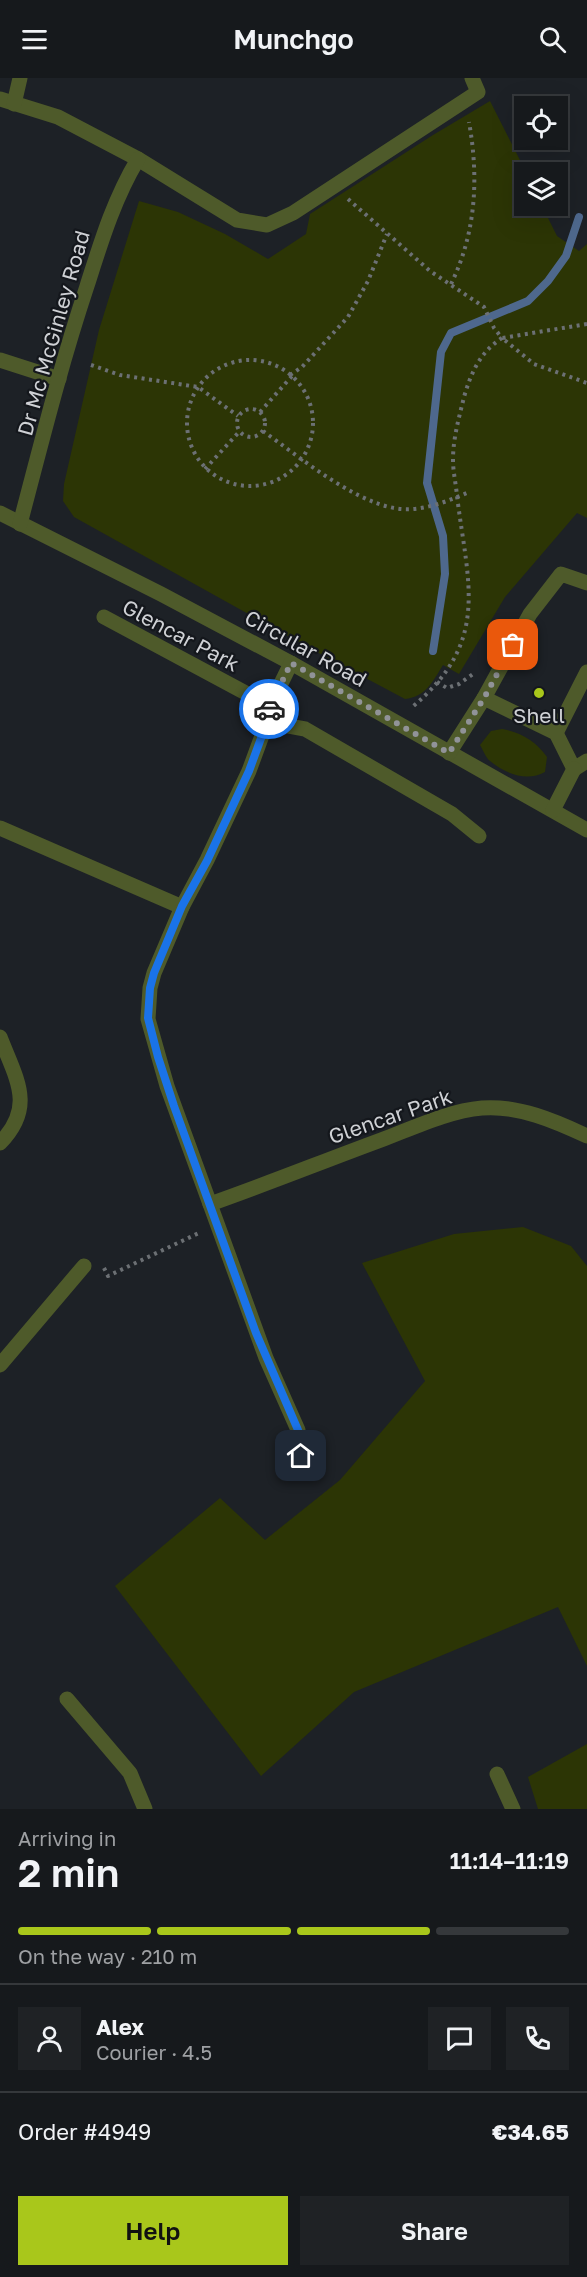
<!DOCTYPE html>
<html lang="en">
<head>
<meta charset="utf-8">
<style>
  body { margin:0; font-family:"Golos Text",sans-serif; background:#1f2225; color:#f1f3f6; height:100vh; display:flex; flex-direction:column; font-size:22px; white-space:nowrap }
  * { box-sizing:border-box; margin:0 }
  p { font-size:20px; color:#9ea0a3 }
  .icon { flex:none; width:33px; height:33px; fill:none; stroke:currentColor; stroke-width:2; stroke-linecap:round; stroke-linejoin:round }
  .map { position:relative; height:1731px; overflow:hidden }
  .sheet { display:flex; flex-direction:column; background:#16191c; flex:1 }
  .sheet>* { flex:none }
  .controls { position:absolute; left:514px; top:18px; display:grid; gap:12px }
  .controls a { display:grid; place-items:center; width:54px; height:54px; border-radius:0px; background:#16191c; box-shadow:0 6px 24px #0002,0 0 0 2px #35383b; font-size:30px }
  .pin { position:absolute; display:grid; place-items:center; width:51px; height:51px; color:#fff; margin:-26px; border-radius:12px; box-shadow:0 3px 9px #0006 }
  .courier { position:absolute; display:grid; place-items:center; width:60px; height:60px; margin:-30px; border:4px solid #1a73e8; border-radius:50%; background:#fff; color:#222; box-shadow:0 2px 8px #0007 }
  .headline em { font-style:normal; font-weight:600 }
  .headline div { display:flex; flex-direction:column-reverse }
  .headline { display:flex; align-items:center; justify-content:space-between; height:102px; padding:0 18px }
  h1 { font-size:39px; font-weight:600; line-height:45px }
  .bar { display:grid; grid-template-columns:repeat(4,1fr); gap:9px 6px; align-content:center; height:72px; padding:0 18px }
  .bar i { height:8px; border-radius:4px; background:#35383b }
  .bar .active { background:#a9c71b }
  .bar p { grid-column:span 4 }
  .line { display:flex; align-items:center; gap:15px; padding:0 18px; border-top:2px solid #35383b }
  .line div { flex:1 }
  .round { display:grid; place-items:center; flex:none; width:63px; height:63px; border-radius:0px; background:#1f2225 }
  .primary-button { display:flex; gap:12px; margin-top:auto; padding:12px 18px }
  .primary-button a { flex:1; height:69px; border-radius:0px; background:#a9c71b; color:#111; font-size:24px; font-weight:600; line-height:69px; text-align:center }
  .primary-button a+a { background:#1f2225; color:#f1f3f6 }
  header { display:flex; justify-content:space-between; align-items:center; height:78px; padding:0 18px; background:#16191c; font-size:27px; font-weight:600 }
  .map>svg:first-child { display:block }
  .green { fill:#2c3505 }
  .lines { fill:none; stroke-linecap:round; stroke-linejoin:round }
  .stream { stroke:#4e688d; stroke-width:8 }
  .path { stroke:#6c7074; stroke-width:4; stroke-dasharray:3 4.5; stroke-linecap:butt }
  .minor { stroke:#4e5a2a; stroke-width:15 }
  .done { stroke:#919398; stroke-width:6; stroke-dasharray:0 10.8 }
  .route { stroke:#1a73e8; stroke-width:8 }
  .poi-dot { fill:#a9c71b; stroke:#14171c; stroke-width:2 }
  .labels { text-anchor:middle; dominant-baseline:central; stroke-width:4.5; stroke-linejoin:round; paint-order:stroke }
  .street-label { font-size:21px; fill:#cfd1d5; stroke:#14171c }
  .poi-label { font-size:21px; fill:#cfd1d5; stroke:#14171c }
</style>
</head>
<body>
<header><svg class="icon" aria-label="menu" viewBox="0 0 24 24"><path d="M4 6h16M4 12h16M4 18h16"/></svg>Munchgo<svg class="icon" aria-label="search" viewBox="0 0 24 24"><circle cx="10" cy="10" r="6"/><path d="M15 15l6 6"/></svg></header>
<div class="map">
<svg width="587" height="1731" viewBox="0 0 587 1731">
  <rect width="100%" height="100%" fill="#1d2126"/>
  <g class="green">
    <path d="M490,23L526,94L525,128H542L557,158L579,173L587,166V440L577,435L505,519L459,596L443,587C433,603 426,619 405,621L313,572L74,439L63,423L64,406L99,252L139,123L178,134L225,156L268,181L306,156L310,136L433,57Z"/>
    <path d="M502,651C520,654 536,663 547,679L545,694C527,704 506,696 490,683C486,680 483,672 480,667L491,653Z"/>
    <polygon points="523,1149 571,1168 587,1188 587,1588 558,1529 354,1614 261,1698 115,1508 220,1420 265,1462 340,1402 425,1303 362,1185 454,1156"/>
    <polygon points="587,1666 587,1731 538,1731 528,1699"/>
  </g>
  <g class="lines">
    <polyline class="stream" points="433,573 445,496 443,458 427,405 441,274 451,255 528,223 548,203 566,178 579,139"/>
    <g class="path">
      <path d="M348,121L430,193L484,229L494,250L502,260C480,274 471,295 464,319C459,340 453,360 453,382C453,394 456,406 457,418C468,507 491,564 411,630"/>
      <path d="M451,206C476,155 479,100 469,44"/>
      <polyline points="587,246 502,260 534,286 587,305"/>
      <circle cx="250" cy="345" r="63"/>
      <polyline points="91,287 120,297 198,309 238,338"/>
      <polyline points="290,297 302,289 348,239 368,203 387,156"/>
      <circle cx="251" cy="345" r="14"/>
      <polyline points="260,334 292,298"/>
      <path d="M263,353C298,378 351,422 394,430C419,435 446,424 469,414"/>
      <polyline points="205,391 240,353"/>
      <polyline points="437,604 447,610 459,606 473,596"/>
      <polyline points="104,1190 108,1198 201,1154"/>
    </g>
    <g class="minor">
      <polyline points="0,21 58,39 138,81 237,142 267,147 293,135 478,14 472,0"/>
      <polyline points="14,26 20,0"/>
      <polyline points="0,282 59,301"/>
      <polyline points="0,435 161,516 291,585 587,752"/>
      <path d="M20,446C41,366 61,286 87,208C101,164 114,121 138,81"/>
      <polyline points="104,539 270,628"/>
      <polyline points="291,585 270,628 267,644 249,693 207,782 182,829 154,895 150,910 148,941 167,1008 218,1148 266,1280 298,1352 301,1378"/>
      <polyline points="484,620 530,536 561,496 587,505"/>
      <polyline points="267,644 305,651 452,736 479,758"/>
      <polyline points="556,655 587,594"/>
      <polyline points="449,675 484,620 556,655 574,691 587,683"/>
      <polyline points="553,732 574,691"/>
      <polyline points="0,750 182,829"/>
      <path d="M0,959C16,1001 36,1028 0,1065"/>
      <path d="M210,1126C267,1106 324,1083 381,1062C413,1050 448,1033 482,1030C518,1027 555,1043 587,1058"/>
      <polyline points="0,1287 84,1188"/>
      <polyline points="67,1621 130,1695 145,1731"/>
      <polyline points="497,1696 513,1731"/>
    </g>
  </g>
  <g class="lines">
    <polyline class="done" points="269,631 291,585 449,675 484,620 513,567"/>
    <polyline class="route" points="269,631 267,644 249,693 207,783 182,828 154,895 150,910 148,940 158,979 174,1028 256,1255 298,1352 301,1378"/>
  </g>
  <circle class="poi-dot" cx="539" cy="615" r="6"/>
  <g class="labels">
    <g class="street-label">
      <text transform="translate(53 255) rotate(-74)">Dr Mc McGinley Road</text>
      <text transform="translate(181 557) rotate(28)">Glencar Park</text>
      <text transform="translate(306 570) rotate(29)">Circular Road</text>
      <text transform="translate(390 1038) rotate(-19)">Glencar Park</text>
    </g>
    <g class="poi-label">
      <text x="539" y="637">Shell</text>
    </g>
  </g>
</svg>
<div class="controls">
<a><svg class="icon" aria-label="locate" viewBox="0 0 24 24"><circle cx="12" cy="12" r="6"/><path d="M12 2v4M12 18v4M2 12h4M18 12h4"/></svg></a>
<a><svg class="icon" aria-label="layers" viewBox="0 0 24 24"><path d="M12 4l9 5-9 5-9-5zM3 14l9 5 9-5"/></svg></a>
</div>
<div class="pin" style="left:513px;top:567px;background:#ea580c"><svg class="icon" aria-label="bag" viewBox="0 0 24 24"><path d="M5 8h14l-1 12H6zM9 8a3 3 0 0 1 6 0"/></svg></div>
<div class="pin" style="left:301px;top:1378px;background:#1f2937"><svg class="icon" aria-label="home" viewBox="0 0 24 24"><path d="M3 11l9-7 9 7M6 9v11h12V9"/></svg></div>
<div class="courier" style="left:269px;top:631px"><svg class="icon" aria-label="car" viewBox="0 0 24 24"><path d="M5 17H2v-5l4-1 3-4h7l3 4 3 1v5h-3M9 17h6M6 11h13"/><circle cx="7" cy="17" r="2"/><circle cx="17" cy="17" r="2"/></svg></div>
</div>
<section class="sheet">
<div class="headline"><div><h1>2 min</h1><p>Arriving in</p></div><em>11:14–11:19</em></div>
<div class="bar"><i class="active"></i><i class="active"></i><i class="active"></i><i></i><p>On the way · 210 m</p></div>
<div class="line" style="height:108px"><a class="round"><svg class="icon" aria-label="person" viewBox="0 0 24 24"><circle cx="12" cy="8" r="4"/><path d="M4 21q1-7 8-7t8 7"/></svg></a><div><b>Alex</b><p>Courier · 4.5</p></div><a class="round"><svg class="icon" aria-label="chat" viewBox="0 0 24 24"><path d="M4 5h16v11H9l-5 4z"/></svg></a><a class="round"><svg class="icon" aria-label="phone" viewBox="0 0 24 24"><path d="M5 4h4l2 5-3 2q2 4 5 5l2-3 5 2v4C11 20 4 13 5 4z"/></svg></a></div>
<div class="line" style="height:78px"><div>Order #4949</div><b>€34.65</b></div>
<div class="primary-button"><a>Help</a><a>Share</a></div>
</section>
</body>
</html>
